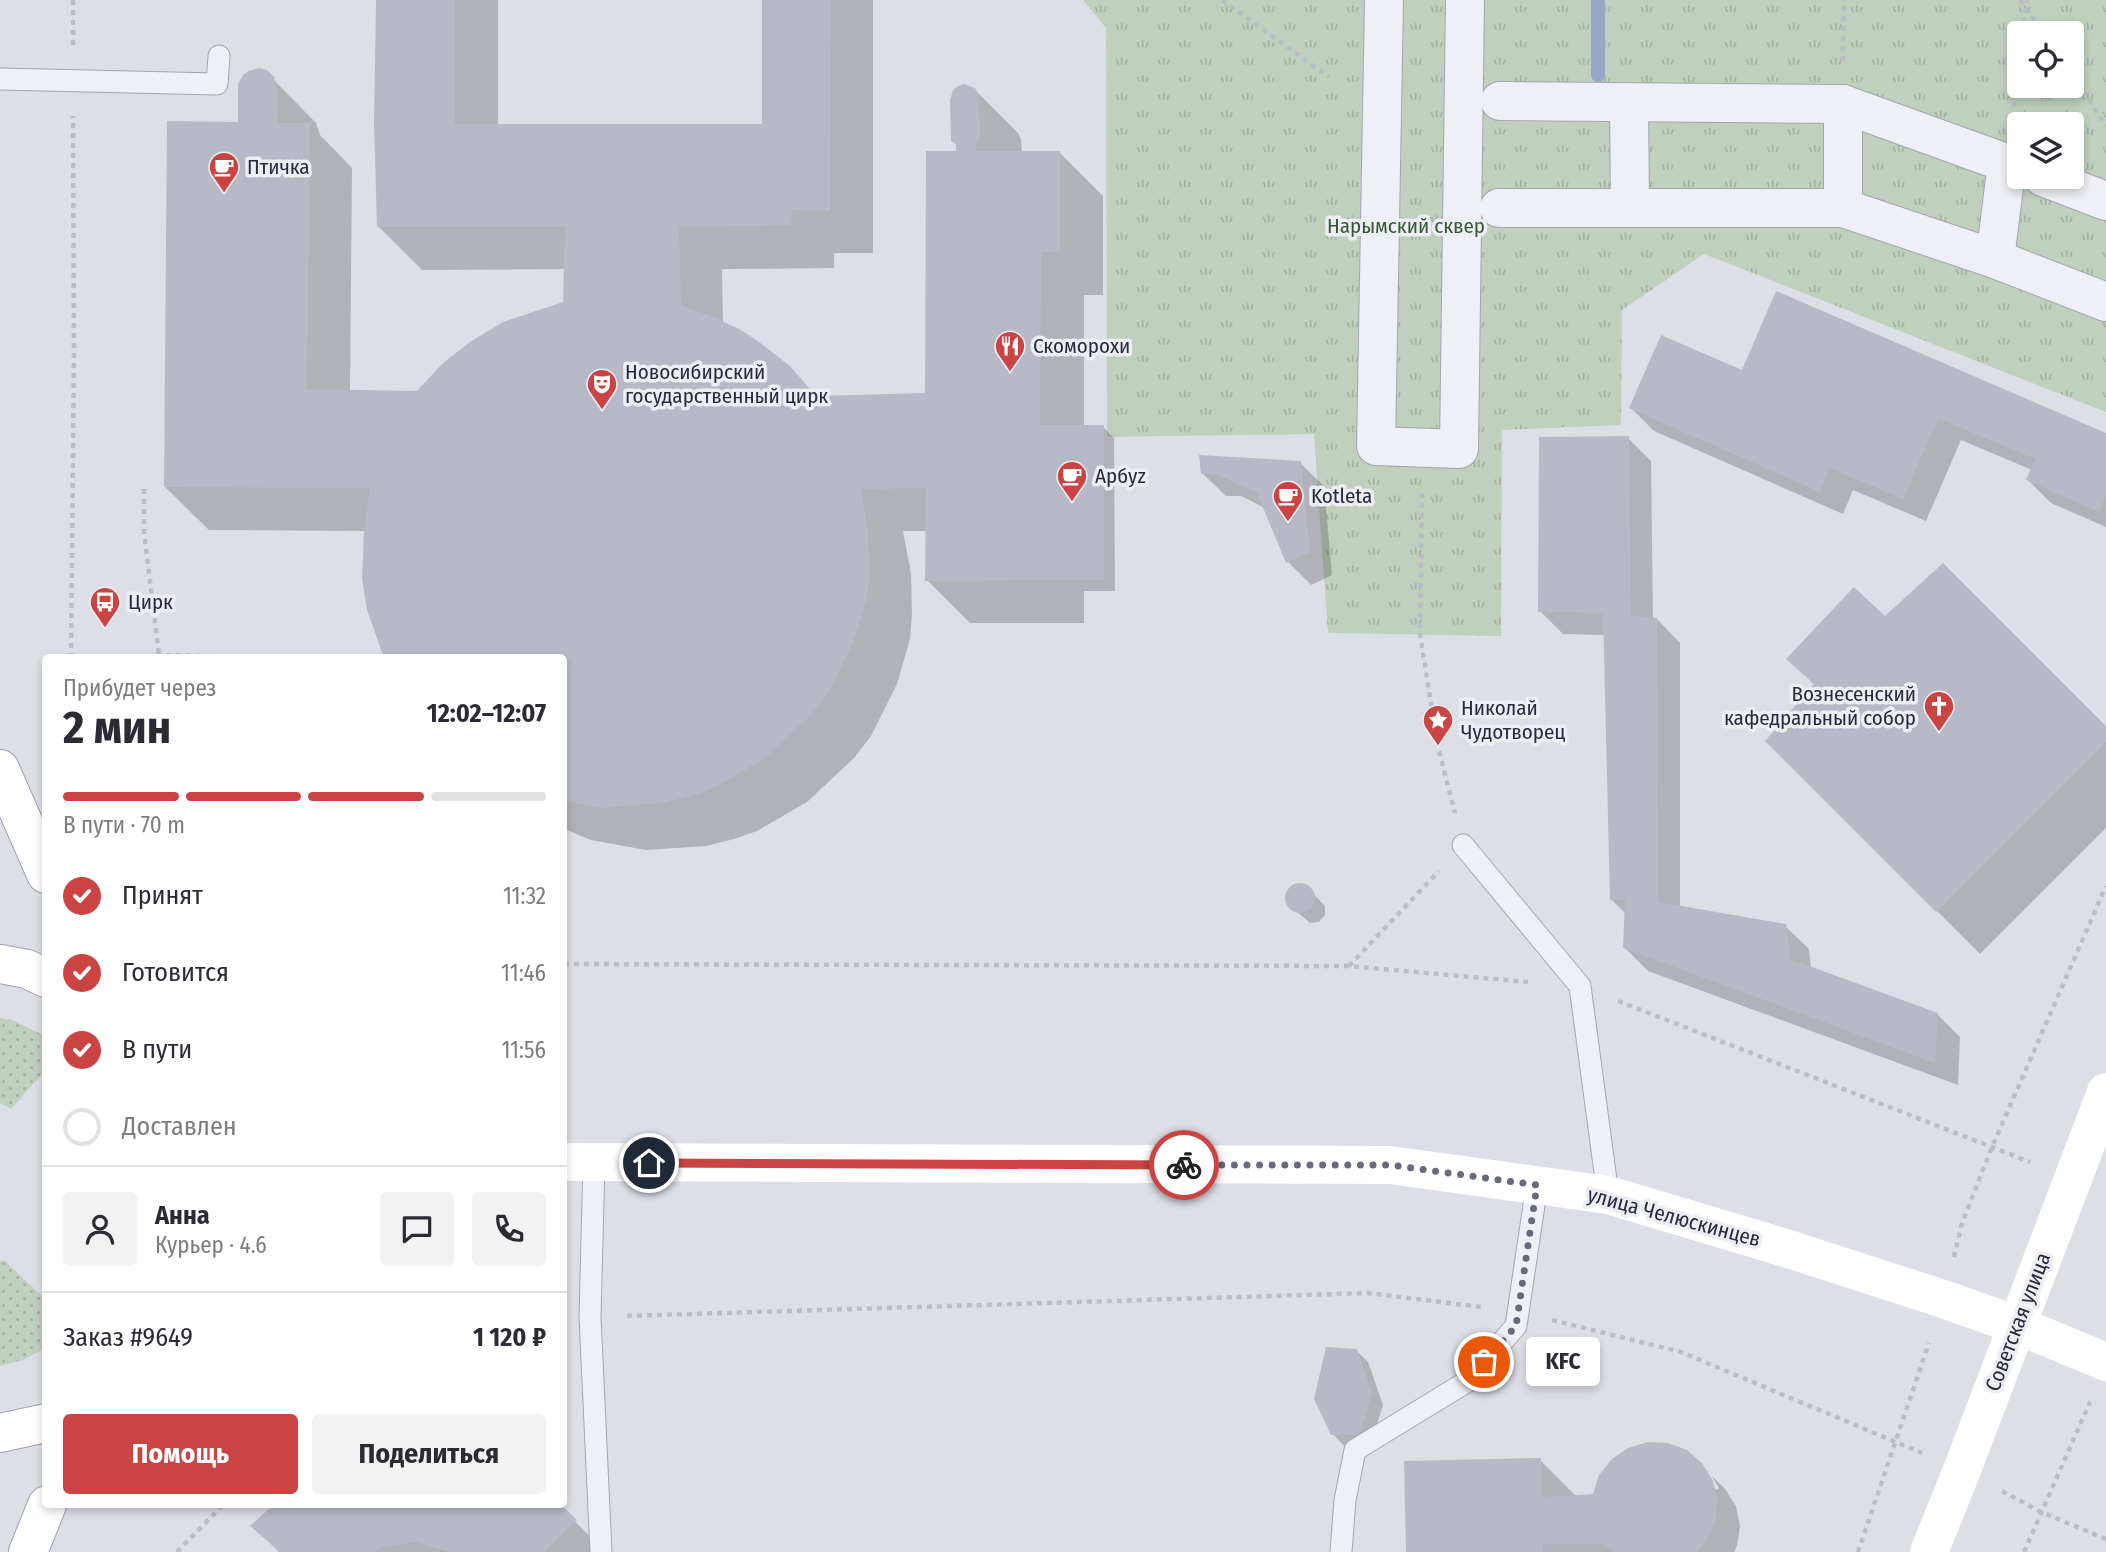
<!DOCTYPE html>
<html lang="ru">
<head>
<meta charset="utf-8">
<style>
  body { margin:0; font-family:"Fira Sans Condensed",sans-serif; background:#f2f2f3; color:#2b2b33; height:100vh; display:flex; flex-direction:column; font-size:26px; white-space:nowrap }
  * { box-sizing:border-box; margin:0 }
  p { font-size:23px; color:#7c7c81 }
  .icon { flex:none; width:38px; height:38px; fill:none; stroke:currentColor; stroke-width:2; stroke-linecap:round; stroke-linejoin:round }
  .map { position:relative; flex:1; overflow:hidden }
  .details { position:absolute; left:42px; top:654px; width:525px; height:854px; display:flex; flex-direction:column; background:#fff; border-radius:7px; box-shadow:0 4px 10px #0003 }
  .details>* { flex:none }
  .controls { position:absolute; left:2007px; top:21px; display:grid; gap:14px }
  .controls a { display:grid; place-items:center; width:77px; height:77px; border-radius:7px; background:#fff; box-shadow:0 4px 10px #0003; font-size:35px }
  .pin { position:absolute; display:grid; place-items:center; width:60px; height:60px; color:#fff; margin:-30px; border:4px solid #fff; border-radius:50%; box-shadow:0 2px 7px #0007 }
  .courier { position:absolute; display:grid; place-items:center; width:70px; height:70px; margin:-35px; border:5px solid #ca4443; border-radius:50%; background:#fff; color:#222; box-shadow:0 2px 9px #0007 }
  .bubble { position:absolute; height:49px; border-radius:7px; background:#fff; box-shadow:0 4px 10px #0003; font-size:23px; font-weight:700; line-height:49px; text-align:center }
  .overview em { font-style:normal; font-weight:700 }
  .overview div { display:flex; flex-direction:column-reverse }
  .overview { display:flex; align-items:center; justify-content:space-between; height:119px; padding:0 21px }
  h1 { font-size:46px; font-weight:700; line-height:52px }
  .bar { display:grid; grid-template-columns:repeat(4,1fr); gap:10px 7px; align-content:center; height:84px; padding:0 21px }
  .bar i { height:9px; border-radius:5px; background:#e1e1e2 }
  .bar .on { background:#ca4443 }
  .bar p { grid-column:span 4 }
  .line { display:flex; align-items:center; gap:18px; padding:0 21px; border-top:2px solid #e1e1e2 }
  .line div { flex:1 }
  .round { display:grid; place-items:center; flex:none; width:74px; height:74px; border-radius:7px; background:#f2f2f3 }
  ol { padding:0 21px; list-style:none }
  li { display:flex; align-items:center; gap:21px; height:77px }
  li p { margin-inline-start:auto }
  li .icon { padding:7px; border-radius:50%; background:#ca4443; color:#fff; stroke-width:4 }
  li:last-child { color:#7c7c81 }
  li i { width:38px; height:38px; border:4px solid #e1e1e2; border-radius:50% }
  .primary-button { display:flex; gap:14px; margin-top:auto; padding:14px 21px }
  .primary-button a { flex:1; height:80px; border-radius:7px; background:#ca4443; color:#fff; font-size:28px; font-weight:700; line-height:80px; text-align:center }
  .primary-button a+a { background:#f2f2f3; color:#2b2b33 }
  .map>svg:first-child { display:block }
  .grass { fill:url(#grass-dots) }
  .park { fill:url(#park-tufts); fill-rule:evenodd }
  .shadow { fill:#0003 }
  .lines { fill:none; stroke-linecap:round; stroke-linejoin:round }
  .stream { stroke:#98a7c6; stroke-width:14 }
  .building { fill:#b7bac6 }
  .lane-casing { stroke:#a3a5b0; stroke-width:23 }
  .street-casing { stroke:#a3a5b0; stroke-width:40 }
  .primary-casing { stroke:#9ca1b2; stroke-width:40 }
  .path { stroke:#bbbdc5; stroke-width:4.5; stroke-dasharray:5 5; stroke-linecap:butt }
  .lane { stroke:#eff0f5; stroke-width:21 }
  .street { stroke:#eff0f5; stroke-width:38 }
  .secondary { stroke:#fff; stroke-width:38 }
  .primary { stroke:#fff; stroke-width:38 }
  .done { stroke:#676a78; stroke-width:7; stroke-dasharray:0 12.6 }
  .route { stroke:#ca4443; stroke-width:9 }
  .labels { text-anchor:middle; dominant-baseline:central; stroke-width:7; stroke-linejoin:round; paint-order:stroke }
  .poi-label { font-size:21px; fill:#272b3c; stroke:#eceef4; text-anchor:start }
  .park-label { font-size:21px; fill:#355834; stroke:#eceef4 }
  .street-label { font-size:21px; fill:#272b3c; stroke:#eceef4 }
</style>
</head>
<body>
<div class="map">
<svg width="2106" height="1552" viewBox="0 0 2106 1552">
  <defs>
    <pattern id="grass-dots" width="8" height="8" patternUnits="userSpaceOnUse" patternTransform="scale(1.75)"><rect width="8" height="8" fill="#c0d0be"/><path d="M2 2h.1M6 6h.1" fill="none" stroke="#a5b3a4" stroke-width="1.8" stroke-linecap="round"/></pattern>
    <pattern id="park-tufts" width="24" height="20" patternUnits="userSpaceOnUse" patternTransform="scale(1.75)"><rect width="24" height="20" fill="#c0d0be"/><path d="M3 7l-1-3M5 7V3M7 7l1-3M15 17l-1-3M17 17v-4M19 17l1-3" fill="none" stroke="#a5b3a4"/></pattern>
  </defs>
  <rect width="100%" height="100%" fill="#dddfe6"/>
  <g class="grass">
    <polygon points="0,1018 12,1020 45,1036 45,1071 11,1109 0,1103"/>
    <polygon points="4,1260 45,1299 46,1348 23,1360 0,1366 0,1262"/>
  </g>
  <path class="park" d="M1083,0H2106V412L1704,254L1622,310L1621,425L1502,430L1501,636L1328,633L1314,434L1107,437L1106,28ZM2020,33H2072V86H2020ZM2020,124H2072V177H2020Z"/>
  <g class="shadow">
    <polygon points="376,0 498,0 498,125 764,125 764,0 873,0 873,253 834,253 834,268 722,269 723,324 789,368 818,397 927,395 958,152 974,89 1018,133 1021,139 1022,153 1060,153 1103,196 1103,295 1084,295 1084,427 1103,427 1114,438 1115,591 1084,591 1084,623 970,623 927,580 927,531 903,531 911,573 912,614 910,639 897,684 871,736 854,758 807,802 757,831 734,839 706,846 646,850 591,840 564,829 564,658 386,658 366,531 209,530 165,487 240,123 266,72 316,123 320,135 352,168 350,391 417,393 565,303 566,269 422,270 378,226"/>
    <polygon points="1743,372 2106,435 2106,527 2051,503 2028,480 2032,470 1961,440 1926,521 1853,490 1843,514 1654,431 1631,408"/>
    <polygon points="1628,438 1651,461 1653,619 1657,619 1680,643 1680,908 1785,926 1809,949 1811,968 1937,1014 1960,1037 1958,1085 1648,971 1625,948 1626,914 1612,900 1605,635 1563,634 1540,611"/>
    <polygon points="1300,463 1324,486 1332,575 1311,585 1288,562 1265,508 1241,496 1226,496 1202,473"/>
    <polygon points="1885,619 2106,728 2106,828 1980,954 1767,741 1815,685 1789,659"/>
    <polygon points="1303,885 1307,887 1325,906 1325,915 1319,922 1310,923 1288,904 1287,895 1290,888 1294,886"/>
    <polygon points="1356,1350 1368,1362 1383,1405 1370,1446 1344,1446 1333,1434"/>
    <polygon points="1540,1460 1577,1497 1594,1496 1701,1465 1708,1472 1705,1472 1716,1490 1719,1488 1711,1475 1725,1489 1736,1506 1740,1526 1737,1546 1734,1552 1408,1552"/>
    <polygon points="275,1505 558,1505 606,1552 279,1552 253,1526"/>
  </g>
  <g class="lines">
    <polyline class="stream" points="1598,75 1598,0"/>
  </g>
  <g class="building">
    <polygon points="376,0 455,0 455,124 762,124 762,0 831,0 830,211 792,210 791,225 679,227 681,306 711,316 741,330 759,342 790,366 816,396 925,393 926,151 956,151 956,144 951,141 950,100 953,90 958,86 964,84 975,88 979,95 980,140 976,144 976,151 1060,151 1060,252 1041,252 1040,425 1104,425 1104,580 925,581 926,488 861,489 868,529 869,570 868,595 854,640 842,665 829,692 811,715 764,759 713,788 690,796 662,803 601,808 564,800 564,658 384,658 367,610 362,578 364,532 370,488 164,487 167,121 238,122 238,84 244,74 249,71 259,68 267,70 274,77 277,91 278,123 310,123 307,389 417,391 443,363 470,342 503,322 563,302 565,227 377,227 374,123"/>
    <polygon points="1776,291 2106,433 2106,495 2099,512 2026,480 2035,459 1938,418 1903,499 1830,468 1820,492 1629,408 1661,335 1742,370"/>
    <polygon points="1629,436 1631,616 1657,618 1658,902 1786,924 1790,959 1938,1013 1935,1063 1623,948 1625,900 1610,900 1603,613 1538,612 1539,437"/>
    <polygon points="1199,455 1301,461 1310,552 1286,563 1257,493 1216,474 1201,474"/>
    <polygon points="1943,563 2106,726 2106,742 1936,912 1765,741 1814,684 1786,659 1854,587 1885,616"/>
    <circle cx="1300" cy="898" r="15"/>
    <polygon points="1326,1347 1357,1349 1372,1393 1359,1435 1331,1435 1314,1399"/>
    <polygon points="1648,1442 1668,1443 1687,1450 1702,1463 1713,1481 1717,1502 1715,1523 1706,1542 1695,1552 1614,1552 1604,1544 1543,1544 1543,1552 1406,1552 1404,1461 1541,1458 1541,1497 1593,1494 1599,1475 1612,1459 1628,1448"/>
    <polygon points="273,1505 561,1505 577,1520 544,1552 450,1552 415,1542 379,1548 376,1552 280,1552 250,1526"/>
  </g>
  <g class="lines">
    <g class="lane-casing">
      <g id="lane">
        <polyline points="0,79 217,84 219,56"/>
        <polyline points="1463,845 1580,986 1608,1195"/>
        <polyline points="594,1162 590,1317 601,1552"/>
        <polyline points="1341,1552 1345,1500 1355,1450 1468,1381 1516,1326 1537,1185"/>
      </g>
    </g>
    <g class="street-casing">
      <g id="street">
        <polyline points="1384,0 1376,446 1459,449 1465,0"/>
        <polyline points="1500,101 1843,104 2020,168"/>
        <polyline points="1629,103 1630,208"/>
        <polyline points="1843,104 1843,208"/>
        <polyline points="2043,177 2106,201"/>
        <polyline points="1499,208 1843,208 1995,259 2106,302"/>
        <polyline points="1995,259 2007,163"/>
      </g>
    </g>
    <g class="primary-casing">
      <g id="primary">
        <polyline points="0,769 46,874"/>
        <polyline points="0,964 27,969 46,978"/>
        <polyline points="0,1433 46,1423"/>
        <polyline points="28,1552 47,1505"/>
      </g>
    </g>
    <g class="path">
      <polyline points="1222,0 1329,77"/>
      <polyline points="2020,0 2044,33"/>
      <polyline points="2023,33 2027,0"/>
      <polyline points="73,45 73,0"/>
      <polyline points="1843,61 1844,0"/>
      <polyline points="2072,75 2106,126"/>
      <polyline points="2012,117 2020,59"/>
      <polyline points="144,489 144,532 159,655"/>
      <polyline points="1422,493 1420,634 1438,747 1455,813"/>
      <polyline points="71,658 74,351 73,116"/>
      <polyline points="159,658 159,655 301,658"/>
      <polyline points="564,964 1348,966 1528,982"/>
      <polyline points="1349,966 1439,871"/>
      <polyline points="1618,1001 2030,1162"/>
      <polyline points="1954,1257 1962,1223 1992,1147 2106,886"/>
      <polyline points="627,1316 1368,1293 1481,1307"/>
      <polyline points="1552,1320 1681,1352 1922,1453"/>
      <polyline points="2002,1491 2041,1512 2106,1539"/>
      <polyline points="177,1552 223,1505"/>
      <polyline points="1858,1552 1929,1343"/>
      <polyline points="2024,1552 2090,1402"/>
    </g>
    <use href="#lane" class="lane"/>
    <use href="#street" class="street"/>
    <g class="secondary">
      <polyline points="564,1162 1390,1165 1608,1195 1792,1250 1943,1299 2017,1325 2106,1362"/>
      <polyline points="1929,1552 1962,1470 2106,1092"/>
    </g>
    <use href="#primary" class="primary"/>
  </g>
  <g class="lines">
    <polyline class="done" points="1184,1165 1390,1165 1537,1185 1516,1326 1484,1362"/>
    <polyline class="route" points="649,1163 1184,1165"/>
  </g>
  <defs>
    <g id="cafe-pin" transform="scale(1.575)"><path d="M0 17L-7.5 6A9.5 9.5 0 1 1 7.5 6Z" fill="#ca4443" stroke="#eceef4"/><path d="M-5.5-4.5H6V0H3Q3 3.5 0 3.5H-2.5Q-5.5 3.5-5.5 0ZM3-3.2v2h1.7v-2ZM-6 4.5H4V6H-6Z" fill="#fff"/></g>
    <g id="restaurant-pin" transform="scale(1.575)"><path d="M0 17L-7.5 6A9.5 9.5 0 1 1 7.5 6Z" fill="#ca4443" stroke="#eceef4"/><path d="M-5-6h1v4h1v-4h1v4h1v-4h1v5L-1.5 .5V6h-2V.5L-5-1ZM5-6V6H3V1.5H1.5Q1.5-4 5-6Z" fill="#fff"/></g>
    <g id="theatre-pin" transform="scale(1.575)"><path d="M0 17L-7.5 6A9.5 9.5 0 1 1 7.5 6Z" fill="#ca4443" stroke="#eceef4"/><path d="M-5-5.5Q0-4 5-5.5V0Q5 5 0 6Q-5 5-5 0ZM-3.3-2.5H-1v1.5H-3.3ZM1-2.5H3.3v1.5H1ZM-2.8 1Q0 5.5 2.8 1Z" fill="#fff"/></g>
    <g id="bus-pin" transform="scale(1.575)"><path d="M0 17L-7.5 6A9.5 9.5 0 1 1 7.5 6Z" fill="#ca4443" stroke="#eceef4"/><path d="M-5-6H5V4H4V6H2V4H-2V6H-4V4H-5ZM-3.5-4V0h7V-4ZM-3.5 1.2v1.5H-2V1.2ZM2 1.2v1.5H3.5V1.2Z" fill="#fff"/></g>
    <g id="church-pin" transform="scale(1.575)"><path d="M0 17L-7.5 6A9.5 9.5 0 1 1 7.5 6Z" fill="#ca4443" stroke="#eceef4"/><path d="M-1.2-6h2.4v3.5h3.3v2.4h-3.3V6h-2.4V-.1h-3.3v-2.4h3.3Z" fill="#fff"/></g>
    <g id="sight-pin" transform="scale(1.575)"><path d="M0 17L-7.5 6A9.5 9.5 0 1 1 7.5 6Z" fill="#ca4443" stroke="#eceef4"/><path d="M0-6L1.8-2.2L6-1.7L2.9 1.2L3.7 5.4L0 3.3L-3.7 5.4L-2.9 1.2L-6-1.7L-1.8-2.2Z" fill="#fff"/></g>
  </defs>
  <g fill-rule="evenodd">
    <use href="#cafe-pin" x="224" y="167"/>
    <use href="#restaurant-pin" x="1010" y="346"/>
    <use href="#theatre-pin" x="602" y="384"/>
    <use href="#cafe-pin" x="1072" y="476"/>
    <use href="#cafe-pin" x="1288" y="496"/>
    <use href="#bus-pin" x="105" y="602"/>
    <use href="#church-pin" x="1939" y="706"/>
    <use href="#sight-pin" x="1438" y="720"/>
  </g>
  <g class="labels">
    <g class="poi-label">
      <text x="247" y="167">Птичка</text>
      <text x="1033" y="346">Скоморохи</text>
      <text x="625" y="372">Новосибирский<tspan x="625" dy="24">государственный цирк</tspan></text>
      <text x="1095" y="476">Арбуz</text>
      <text x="1311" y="496">Kotleta</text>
      <text x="128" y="602">Цирк</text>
      <text x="1916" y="694" text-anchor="end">Вознесенский<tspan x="1916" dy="24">кафедральный собор</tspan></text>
      <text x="1461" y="708">Николай<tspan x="1461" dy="24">Чудотворец</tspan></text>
    </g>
    <g class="park-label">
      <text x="1406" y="226">Нарымский сквер</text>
    </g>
    <g class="street-label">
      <text transform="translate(1674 1217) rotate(15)">улица Челюскинцев</text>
      <text transform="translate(2018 1322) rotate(-69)">Советская улица</text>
    </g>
  </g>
</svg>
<div class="controls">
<a><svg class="icon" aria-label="locate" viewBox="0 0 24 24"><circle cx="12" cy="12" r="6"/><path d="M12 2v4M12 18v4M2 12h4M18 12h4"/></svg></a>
<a><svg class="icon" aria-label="layers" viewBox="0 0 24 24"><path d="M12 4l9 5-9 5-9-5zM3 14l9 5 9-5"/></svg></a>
</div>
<div class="pin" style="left:1484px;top:1362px;background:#ea580c"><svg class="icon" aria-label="bag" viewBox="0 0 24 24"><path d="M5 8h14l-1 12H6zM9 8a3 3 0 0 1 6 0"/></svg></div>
<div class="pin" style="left:649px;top:1163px;background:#1f2937"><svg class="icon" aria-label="home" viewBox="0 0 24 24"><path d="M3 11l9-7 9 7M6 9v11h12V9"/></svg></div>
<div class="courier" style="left:1184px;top:1165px"><svg class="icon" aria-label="bike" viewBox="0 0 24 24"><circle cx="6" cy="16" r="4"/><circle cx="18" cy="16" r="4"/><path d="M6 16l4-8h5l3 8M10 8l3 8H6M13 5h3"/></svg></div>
<div class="bubble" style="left:1526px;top:1337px;width:74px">KFC</div>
<section class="details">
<div class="overview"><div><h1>2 мин</h1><p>Прибудет через</p></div><em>12:02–12:07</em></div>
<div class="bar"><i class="on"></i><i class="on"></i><i class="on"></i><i></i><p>В пути · 70 m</p></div>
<ol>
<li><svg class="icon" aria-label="check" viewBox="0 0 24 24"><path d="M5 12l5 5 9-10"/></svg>Принят<p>11:32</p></li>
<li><svg class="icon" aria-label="check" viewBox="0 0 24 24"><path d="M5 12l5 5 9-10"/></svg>Готовится<p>11:46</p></li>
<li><svg class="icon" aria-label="check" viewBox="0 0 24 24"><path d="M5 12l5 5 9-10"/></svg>В пути<p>11:56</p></li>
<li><i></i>Доставлен</li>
</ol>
<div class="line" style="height:126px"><a class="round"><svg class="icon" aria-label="person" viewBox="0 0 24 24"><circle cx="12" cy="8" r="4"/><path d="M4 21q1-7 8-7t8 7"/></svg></a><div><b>Анна</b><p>Курьер · 4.6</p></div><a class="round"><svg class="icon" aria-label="chat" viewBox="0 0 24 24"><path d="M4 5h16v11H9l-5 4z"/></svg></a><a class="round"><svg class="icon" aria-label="phone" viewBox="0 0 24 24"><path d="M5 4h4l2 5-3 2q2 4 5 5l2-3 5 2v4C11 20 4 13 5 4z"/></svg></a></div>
<div class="line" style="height:91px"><div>Заказ #9649</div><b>1 120 ₽</b></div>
<div class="primary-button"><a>Помощь</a><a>Поделиться</a></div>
</section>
</div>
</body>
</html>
